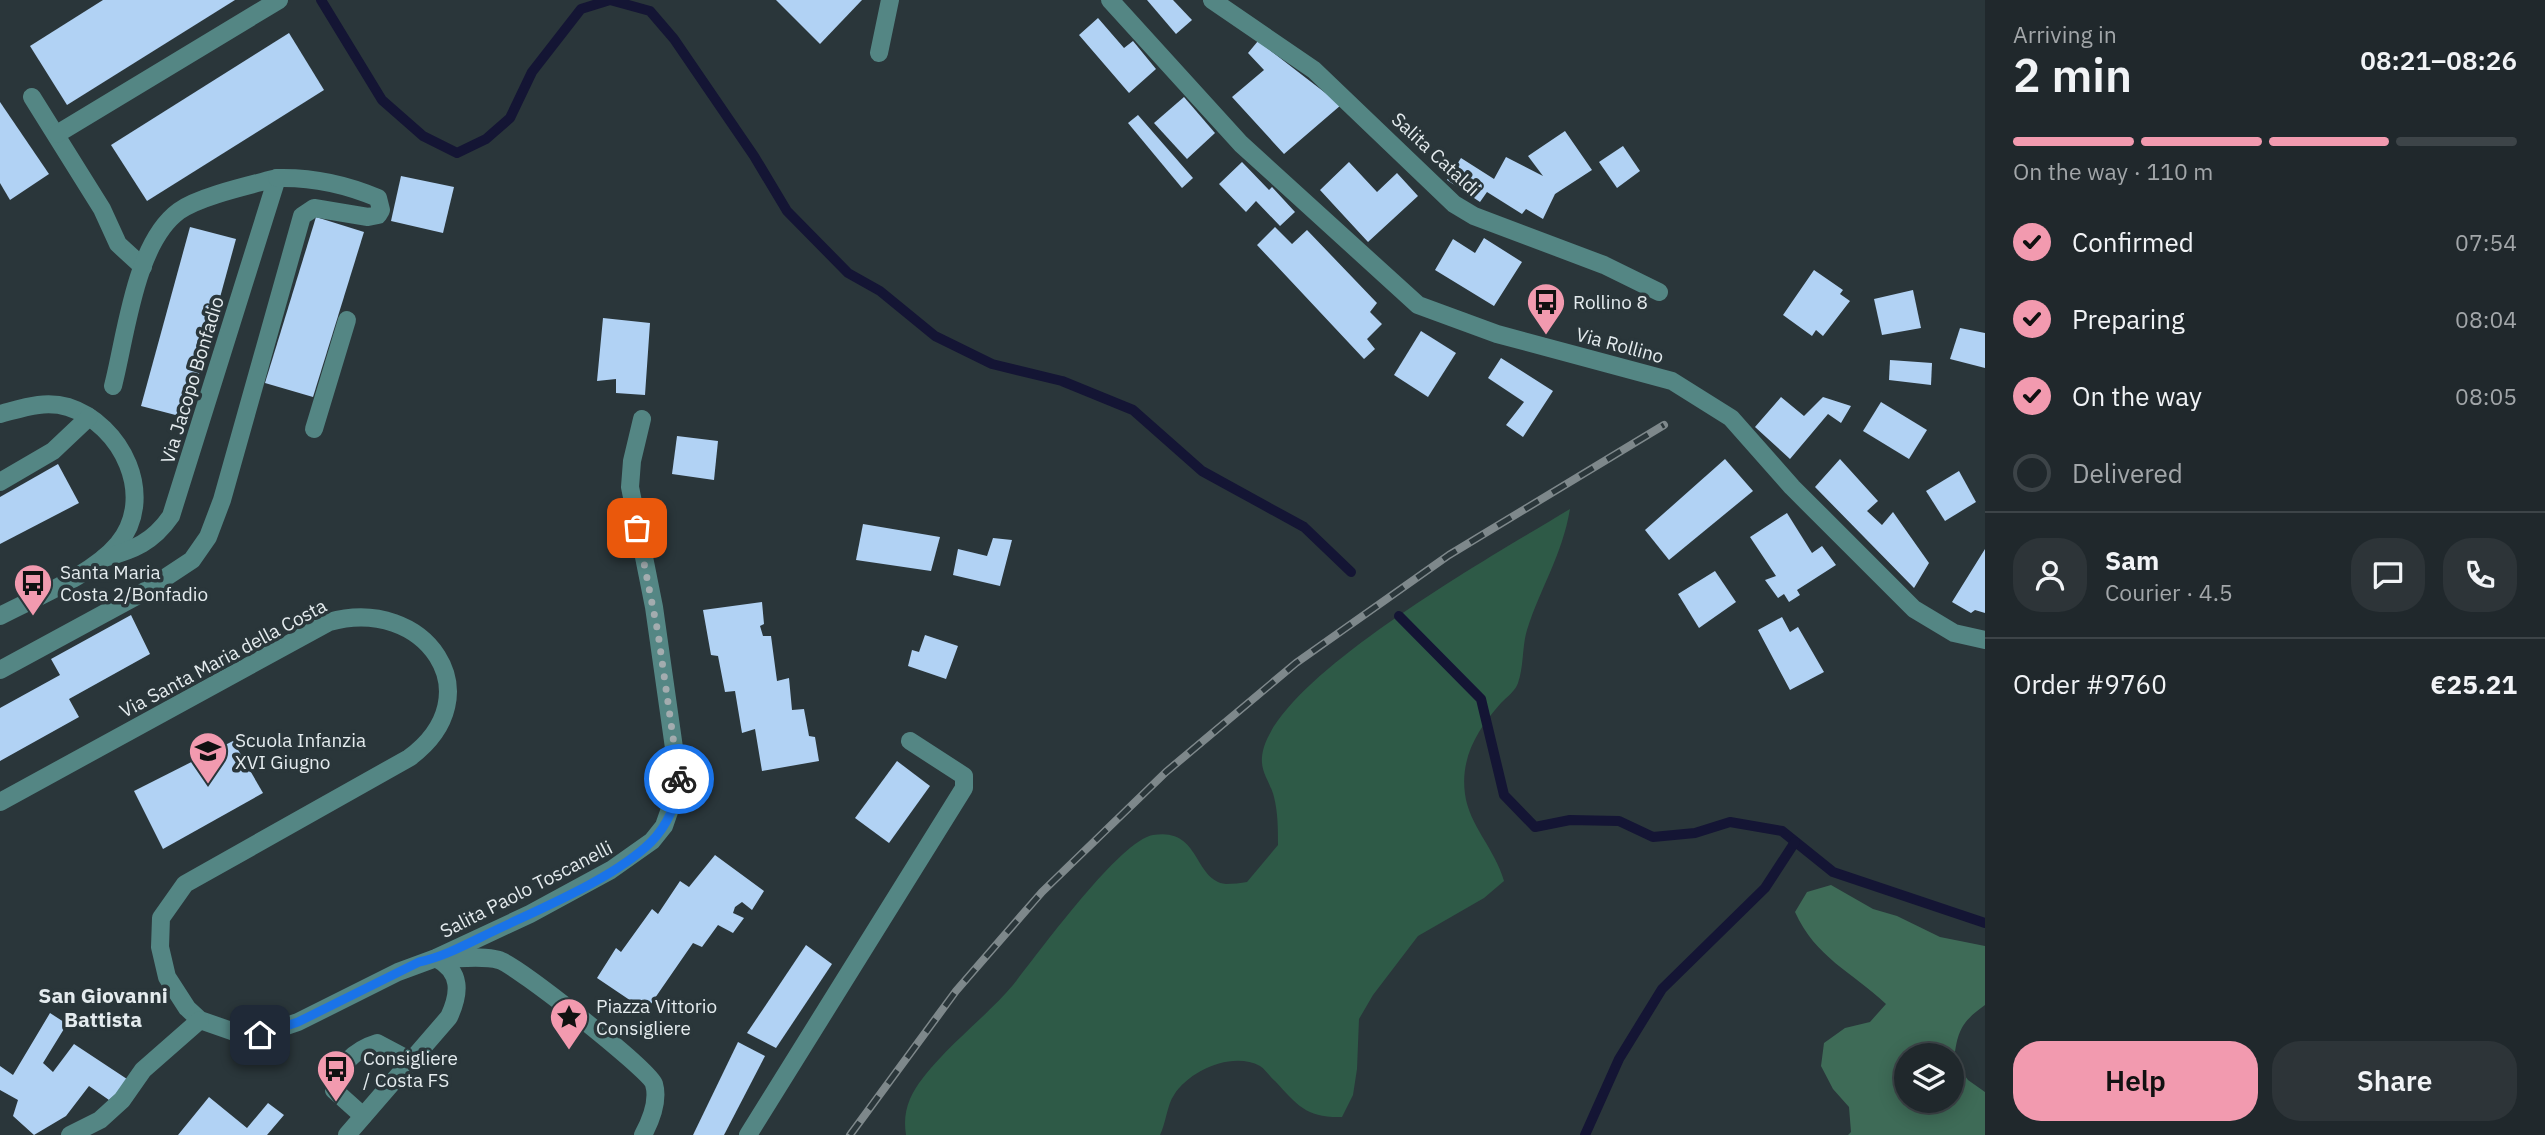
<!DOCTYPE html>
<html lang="en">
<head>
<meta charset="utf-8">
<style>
  body { margin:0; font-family:"IBM Plex Sans",sans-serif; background:#2d3438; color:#f1f3f6; height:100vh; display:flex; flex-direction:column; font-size:26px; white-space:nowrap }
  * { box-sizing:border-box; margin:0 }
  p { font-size:23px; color:#a2a6a9 }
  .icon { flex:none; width:38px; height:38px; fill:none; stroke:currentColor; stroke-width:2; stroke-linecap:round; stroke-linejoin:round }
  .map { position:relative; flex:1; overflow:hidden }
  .panel { display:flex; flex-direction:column; background:#20282c; width:560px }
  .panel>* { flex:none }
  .tools { position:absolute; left:1894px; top:1043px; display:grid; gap:14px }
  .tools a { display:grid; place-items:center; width:70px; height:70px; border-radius:50%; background:#20282c; box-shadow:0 4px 18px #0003,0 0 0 2px #3d4448; font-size:35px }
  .pin { position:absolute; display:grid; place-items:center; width:60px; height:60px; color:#fff; margin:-30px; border-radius:14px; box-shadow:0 4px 10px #0006 }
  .courier { position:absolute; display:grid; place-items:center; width:70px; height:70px; margin:-35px; border:5px solid #1a73e8; border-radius:50%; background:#fff; color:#222; box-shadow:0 2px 9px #0007 }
  .overview em { font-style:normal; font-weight:600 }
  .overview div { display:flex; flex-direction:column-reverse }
  .overview { display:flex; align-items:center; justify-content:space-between; height:119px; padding:0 28px }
  h1 { font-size:46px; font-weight:600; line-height:52px }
  .bar { display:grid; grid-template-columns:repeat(4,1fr); gap:10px 7px; align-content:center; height:84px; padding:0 28px }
  .bar i { height:9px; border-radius:5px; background:#3d4448 }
  .bar .current { background:#f29aaf }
  .bar p { grid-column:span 4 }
  .line { display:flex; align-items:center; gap:18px; padding:0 28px; border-top:2px solid #3d4448 }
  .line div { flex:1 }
  .round { display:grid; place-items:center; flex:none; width:74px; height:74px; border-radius:28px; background:#2d3438 }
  ol { padding:0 28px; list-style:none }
  li { display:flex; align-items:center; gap:21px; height:77px }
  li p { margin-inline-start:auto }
  li .icon { padding:7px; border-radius:50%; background:#f29aaf; color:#111; stroke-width:4 }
  li:last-child { color:#a2a6a9 }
  li i { width:38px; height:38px; border:4px solid #3d4448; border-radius:50% }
  .cta { display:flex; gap:14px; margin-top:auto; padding:14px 28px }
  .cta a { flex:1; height:80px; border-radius:28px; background:#f29aaf; color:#111; font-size:28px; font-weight:600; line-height:80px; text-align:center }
  .cta a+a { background:#2d3438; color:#f1f3f6 }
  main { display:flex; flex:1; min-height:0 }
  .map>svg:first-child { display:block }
  .green { fill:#2e5a47 }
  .forest { fill:#3e6b57; fill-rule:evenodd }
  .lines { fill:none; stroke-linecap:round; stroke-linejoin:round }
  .stream { stroke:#141534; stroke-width:10 }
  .building { fill:#b1d2f4 }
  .minor { stroke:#548684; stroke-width:18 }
  .rail-casing { stroke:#7e888b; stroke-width:8 }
  .rail { stroke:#2a363a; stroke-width:5; stroke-dasharray:16; stroke-linecap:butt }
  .done { stroke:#a3acaf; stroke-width:7; stroke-dasharray:0 12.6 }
  .route { stroke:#1a73e8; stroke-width:9 }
  .labels { text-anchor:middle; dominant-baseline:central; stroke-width:7; stroke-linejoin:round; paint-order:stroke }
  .street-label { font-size:19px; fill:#e4ebee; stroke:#2a363a }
  .poi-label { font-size:19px; fill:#e4ebee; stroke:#2a363a; text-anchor:start }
  .neighbourhood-label { font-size:21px; font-weight:bold; fill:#e4ebee; stroke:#2a363a }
</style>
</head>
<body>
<main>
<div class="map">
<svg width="1985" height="1135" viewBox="0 0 1985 1135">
  <rect width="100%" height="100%" fill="#2a363a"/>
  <path class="green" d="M1570,509C1562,556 1541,586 1527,630C1522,646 1524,666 1518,683C1516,690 1507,697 1501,703C1478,729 1460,757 1465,794C1469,825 1495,849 1504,881L1484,898L1418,936L1373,995L1359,1019L1357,1069L1353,1095L1342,1117C1307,1118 1298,1106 1275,1081C1270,1077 1265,1069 1260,1066C1232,1051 1189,1071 1174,1095C1167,1105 1166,1123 1160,1135H906C904,1122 905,1111 910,1099C927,1061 986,1018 1013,985C1038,954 1119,841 1153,835C1201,827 1193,880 1226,884C1233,884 1241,883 1247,882L1278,845C1278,829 1278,813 1274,797C1269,778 1257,770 1264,747C1288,670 1498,553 1570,509Z"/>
  <path class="forest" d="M1831,885L1873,909L1897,916L1940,937L1985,946V1005C1961,1022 1957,1032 1954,1061L1968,1080L1985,1092V1135H1848L1851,1132L1849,1107L1833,1089L1821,1066L1824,1043L1845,1028L1870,1022L1886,1004C1851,971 1816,958 1795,912L1807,892ZM1906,1055H1951V1101H1906Z"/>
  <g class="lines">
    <g class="stream">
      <polyline points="321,0 382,100 423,136 457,153 486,139 510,118 532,72 581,9 610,0 650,11 674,39 754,156 787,211 848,273 880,291 935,336 992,364 1062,381 1133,410 1202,471 1304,527 1351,572"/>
      <polyline points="1399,616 1481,699 1504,795 1535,827 1570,820 1619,821 1653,837 1695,833 1730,822 1782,831 1833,872 1985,923"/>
      <polyline points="1585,1135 1619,1059 1662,989 1765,888 1795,842"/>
    </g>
  </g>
  <g class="building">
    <polygon points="103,0 235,0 67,105 30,46"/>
    <polygon points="776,0 862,0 820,44"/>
    <polygon points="1147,0 1173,0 1192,20 1176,34"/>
    <polygon points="1098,18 1124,48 1133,41 1156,69 1129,93 1079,35"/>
    <polygon points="289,33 324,90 147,201 111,145"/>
    <polygon points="1258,41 1341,105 1284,154 1232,97 1264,70 1248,53"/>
    <polygon points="1184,97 1215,133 1187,159 1154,123"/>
    <polygon points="0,102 49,174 10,200 0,183"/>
    <polygon points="1138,115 1193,178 1182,188 1128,123"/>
    <polygon points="1565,131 1592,170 1555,194 1543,219 1526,209 1522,214 1487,192 1480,202 1447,180 1461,158 1494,179 1506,157 1543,176 1528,156"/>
    <polygon points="1623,146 1640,171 1617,188 1599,162"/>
    <polygon points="1242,162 1269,190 1272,187 1295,212 1280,226 1256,201 1246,212 1219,184"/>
    <polygon points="1349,162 1377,192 1397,173 1418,196 1368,242 1320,190"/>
    <polygon points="401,176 454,187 443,233 391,221"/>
    <polygon points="316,217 364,232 313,397 265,383"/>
    <polygon points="190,227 236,239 187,418 141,406"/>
    <polygon points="1275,227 1292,244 1307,230 1377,303 1370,312 1382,324 1367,339 1375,349 1364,359 1257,245"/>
    <polygon points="1484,238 1522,262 1494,306 1435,270 1453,239 1475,253"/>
    <polygon points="1814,270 1843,290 1840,294 1850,301 1823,336 1816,330 1812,336 1783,315"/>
    <polygon points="1913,290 1921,328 1882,335 1874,299"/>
    <polygon points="603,318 650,323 645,395 616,393 616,379 597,381"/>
    <polygon points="1960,328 1985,333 1985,368 1950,359"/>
    <polygon points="1421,331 1456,353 1428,397 1394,375"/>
    <polygon points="1501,358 1553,391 1523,437 1506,425 1524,402 1488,378"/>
    <polygon points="1890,360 1932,363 1931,385 1889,380"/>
    <polygon points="1781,397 1804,416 1823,397 1851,406 1841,423 1828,414 1790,459 1755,427"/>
    <polygon points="1881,402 1927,430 1909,459 1863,431"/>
    <polygon points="677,436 718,441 714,480 672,474"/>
    <polygon points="1725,459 1753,491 1669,560 1645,530"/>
    <polygon points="1840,459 1878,501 1867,511 1882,525 1893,512 1929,563 1914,588 1815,487"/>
    <polygon points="58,464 79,503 0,544 0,497"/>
    <polygon points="1959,471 1976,502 1945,521 1926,491"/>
    <polygon points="1787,513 1812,553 1822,546 1836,565 1797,590 1800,595 1789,602 1784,594 1778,598 1765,580 1776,576 1750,537"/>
    <polygon points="863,524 940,537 931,571 856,560"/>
    <polygon points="993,538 1012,540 1000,586 953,575 958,549 987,556"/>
    <polygon points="1985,549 1985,613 1975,610 1971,613 1952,602"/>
    <polygon points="1715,571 1736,602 1699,628 1678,594"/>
    <polygon points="762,602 764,624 760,626 763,636 771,636 777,681 789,678 792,710 804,709 809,736 815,737 819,761 762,771 755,729 742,733 735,691 725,692 718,656 711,655 703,610"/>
    <polygon points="131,615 150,654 69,699 79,717 0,761 0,708 60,675 51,659"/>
    <polygon points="1782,617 1790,632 1798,627 1824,672 1790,690 1758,630"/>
    <polygon points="925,635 958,646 946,679 908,666 912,650 919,652"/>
    <polygon points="233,741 263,793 163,849 134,791"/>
    <polygon points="897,761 930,786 889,843 855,818"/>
    <polygon points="715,855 764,891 752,910 742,902 735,907 733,913 744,918 733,933 718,925 702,947 693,943 646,1011 597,978 616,948 621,952 652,909 658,914 680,881 689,887"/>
    <polygon points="806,945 832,964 776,1048 747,1033"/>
    <polygon points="50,1013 67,1024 43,1063 53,1072 74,1044 130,1081 109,1100 89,1086 66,1116 34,1135 13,1116 18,1100 0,1090 0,1066 13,1075"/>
    <polygon points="738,1042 765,1056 724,1135 693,1135"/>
    <polygon points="209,1097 247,1128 268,1103 284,1115 267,1135 178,1135"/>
  </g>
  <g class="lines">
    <g class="minor">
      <polyline points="1110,0 1241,144 1418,305 1497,334 1672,381 1731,418 1792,487 1914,609 1954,633 1985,640"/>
      <polyline points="1212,0 1314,70 1454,204 1474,216 1604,265 1659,292"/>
      <polyline points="879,53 890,0"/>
      <polyline points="32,97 102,209 118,244 143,267"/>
      <polyline points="57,134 279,0"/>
      <path d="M0,414C23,408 44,400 68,407C122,424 157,497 118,544C92,575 36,597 0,616"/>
      <polyline points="314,429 347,320"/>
      <polyline points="0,482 53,451 89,417"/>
      <path d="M104,558C134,550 153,542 171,516L277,178C251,185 200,196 179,211C135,243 126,336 113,386"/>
      <path d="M0,670L142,593L192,560L208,537L222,500L302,216L314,208L368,217L378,215L381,210L378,198C345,184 312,177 277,178"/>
      <path d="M0,802L329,622C425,595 495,695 409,758L185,884L161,918L160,947L167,977L187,1008L200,1020L243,1035H260L298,1022L398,972L436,958L530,914L611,870L652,841L664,826L679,783L654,607L630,487L632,461L642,419"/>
      <path d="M440,959C458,959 482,955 499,960C515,964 649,1069 654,1084C659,1101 651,1120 643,1135"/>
      <path d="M363,1116L334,1090C338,1066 354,1050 377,1043L411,1061"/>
      <polyline points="70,1135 100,1120 122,1100 143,1070 200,1020"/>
      <path d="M347,1135L449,1017C460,993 462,972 436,958"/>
      <polyline points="748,1135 964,788 964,776 910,741"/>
    </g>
    <g class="rail-casing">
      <polyline id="rail" points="850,1135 956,991 1042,892 1166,772 1296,663 1449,555 1664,425"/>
    </g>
    <use href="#rail" class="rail"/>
  </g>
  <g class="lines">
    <polyline class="done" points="637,528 658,633 679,779"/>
    <path class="route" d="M260,1035L298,1022L419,962C447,956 472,941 498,929C544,907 616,877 651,842C667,826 678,802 679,779"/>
  </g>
  <defs>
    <g id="bus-pin" transform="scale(2.0125)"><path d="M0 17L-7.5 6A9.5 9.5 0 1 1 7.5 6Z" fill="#f29aaf" stroke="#2a363a"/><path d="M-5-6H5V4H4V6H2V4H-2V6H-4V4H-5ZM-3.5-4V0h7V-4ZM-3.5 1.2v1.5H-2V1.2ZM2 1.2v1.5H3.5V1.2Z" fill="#111"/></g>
    <g id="school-pin" transform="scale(2.0125)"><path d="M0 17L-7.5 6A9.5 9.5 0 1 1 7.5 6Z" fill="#f29aaf" stroke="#2a363a"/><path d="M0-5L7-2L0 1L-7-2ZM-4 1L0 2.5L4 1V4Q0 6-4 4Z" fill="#111"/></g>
    <g id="sight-pin" transform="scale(2.0125)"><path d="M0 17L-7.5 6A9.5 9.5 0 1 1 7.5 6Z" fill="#f29aaf" stroke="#2a363a"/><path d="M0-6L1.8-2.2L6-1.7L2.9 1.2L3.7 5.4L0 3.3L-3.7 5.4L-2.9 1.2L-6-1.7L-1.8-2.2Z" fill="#111"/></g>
  </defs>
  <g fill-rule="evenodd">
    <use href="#bus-pin" x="1546" y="302"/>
    <use href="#bus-pin" x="33" y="583"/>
    <use href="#school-pin" x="208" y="751"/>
    <use href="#sight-pin" x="569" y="1017"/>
    <use href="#bus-pin" x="336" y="1069"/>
  </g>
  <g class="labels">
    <g class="street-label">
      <text transform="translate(1436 154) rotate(43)">Salita Cataldi</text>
      <text transform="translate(1620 345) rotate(15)">Via Rollino</text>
      <text transform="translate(192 380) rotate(-73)">Via Jacopo Bonfadio</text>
      <text transform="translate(223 658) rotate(-28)">Via Santa Maria della Costa</text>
      <text transform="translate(526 889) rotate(-27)">Salita Paolo Toscanelli</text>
    </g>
    <g class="poi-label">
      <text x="1573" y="302">Rollino 8</text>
      <text x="60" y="572">Santa Maria<tspan x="60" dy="22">Costa 2/Bonfadio</tspan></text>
      <text x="235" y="740">Scuola Infanzia<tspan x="235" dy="22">XVI Giugno</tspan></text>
      <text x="596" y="1006">Piazza Vittorio<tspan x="596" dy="22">Consigliere</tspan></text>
      <text x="363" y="1058">Consigliere<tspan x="363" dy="22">/ Costa FS</tspan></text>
    </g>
    <g class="neighbourhood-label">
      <text x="103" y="995">San Giovanni<tspan x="103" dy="24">Battista</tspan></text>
    </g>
  </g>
</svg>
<div class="tools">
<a><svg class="icon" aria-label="layers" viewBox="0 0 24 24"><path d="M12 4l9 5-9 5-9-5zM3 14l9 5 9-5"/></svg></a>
</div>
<div class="pin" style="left:637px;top:528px;background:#ea580c"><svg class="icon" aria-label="bag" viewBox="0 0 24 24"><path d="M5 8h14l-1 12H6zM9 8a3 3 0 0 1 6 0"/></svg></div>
<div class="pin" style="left:260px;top:1035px;background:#1f2937"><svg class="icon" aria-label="home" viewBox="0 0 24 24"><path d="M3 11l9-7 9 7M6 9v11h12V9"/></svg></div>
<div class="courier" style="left:679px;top:779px"><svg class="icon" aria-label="bike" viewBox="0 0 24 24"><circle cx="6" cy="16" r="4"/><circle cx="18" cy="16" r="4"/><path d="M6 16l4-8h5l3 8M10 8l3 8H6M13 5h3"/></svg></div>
</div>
<section class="panel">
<div class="overview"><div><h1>2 min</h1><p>Arriving in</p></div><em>08:21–08:26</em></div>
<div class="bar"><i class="current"></i><i class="current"></i><i class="current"></i><i></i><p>On the way · 110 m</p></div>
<ol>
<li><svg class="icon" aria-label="check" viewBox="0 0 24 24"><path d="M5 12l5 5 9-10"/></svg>Confirmed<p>07:54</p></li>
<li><svg class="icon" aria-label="check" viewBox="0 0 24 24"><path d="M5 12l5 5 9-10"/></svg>Preparing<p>08:04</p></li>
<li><svg class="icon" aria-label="check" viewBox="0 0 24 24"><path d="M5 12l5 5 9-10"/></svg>On the way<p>08:05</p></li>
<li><i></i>Delivered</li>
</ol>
<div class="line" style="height:126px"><a class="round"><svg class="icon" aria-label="person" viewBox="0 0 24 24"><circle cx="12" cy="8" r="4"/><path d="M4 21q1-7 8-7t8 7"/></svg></a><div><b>Sam</b><p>Courier · 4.5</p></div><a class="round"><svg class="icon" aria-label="chat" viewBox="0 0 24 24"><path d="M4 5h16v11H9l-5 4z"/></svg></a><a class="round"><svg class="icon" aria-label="phone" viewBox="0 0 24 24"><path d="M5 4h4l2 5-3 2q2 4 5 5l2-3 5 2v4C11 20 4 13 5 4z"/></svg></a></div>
<div class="line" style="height:91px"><div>Order #9760</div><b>€25.21</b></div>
<div class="cta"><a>Help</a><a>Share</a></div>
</section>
</main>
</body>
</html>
